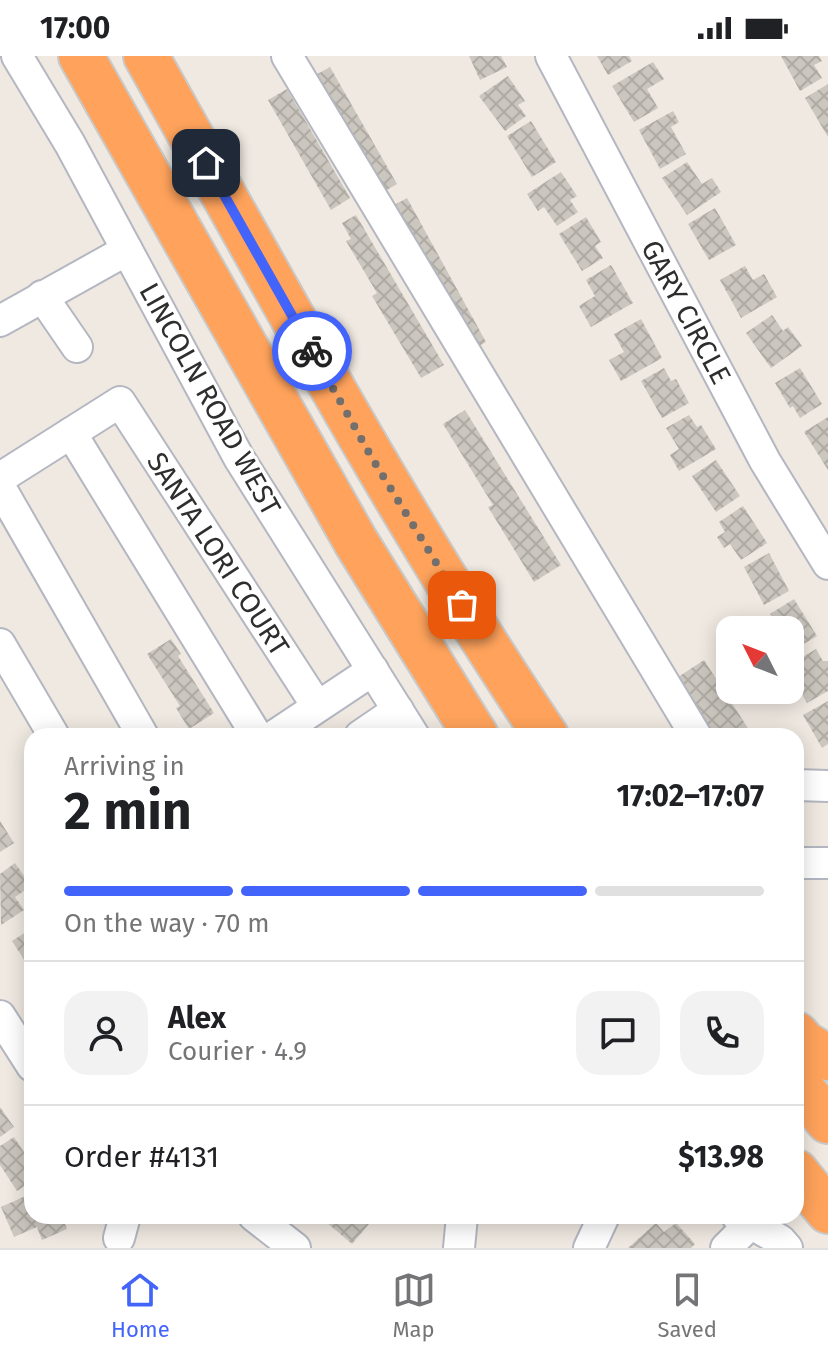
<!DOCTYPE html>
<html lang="en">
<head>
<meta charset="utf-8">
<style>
  body { margin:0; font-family:"Fira Sans",sans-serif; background:#f2f2f2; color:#202124; height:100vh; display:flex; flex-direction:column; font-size:30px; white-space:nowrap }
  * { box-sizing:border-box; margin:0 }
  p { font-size:26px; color:#757577 }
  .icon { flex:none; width:44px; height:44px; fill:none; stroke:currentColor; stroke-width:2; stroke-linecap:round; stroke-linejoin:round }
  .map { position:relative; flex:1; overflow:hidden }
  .drawer { position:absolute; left:24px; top:672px; width:780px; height:496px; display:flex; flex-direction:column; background:#fff; border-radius:24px; box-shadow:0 4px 20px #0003 }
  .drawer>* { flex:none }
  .needle { width:52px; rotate:312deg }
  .controls { position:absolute; left:716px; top:560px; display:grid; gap:16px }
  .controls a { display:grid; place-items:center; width:88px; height:88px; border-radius:16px; background:#fff; box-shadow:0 4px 20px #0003; font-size:40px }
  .pin { position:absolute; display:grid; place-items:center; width:68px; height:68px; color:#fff; margin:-34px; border-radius:16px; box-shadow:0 4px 12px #0006 }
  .courier { position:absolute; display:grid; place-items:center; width:80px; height:80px; margin:-40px; border:6px solid #4264fb; border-radius:50%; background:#fff; color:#222; box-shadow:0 2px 10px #0007 }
  .overview em { font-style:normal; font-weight:700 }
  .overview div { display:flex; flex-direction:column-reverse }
  .overview { display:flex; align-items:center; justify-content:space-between; height:136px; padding:0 40px }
  h1 { font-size:52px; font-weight:700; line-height:60px }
  .bar { display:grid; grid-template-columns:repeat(4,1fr); gap:12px 8px; align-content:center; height:96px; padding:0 40px }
  .bar i { height:10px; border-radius:6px; background:#e0e0e0 }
  .bar .current { background:#4264fb }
  .bar p { grid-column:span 4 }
  .line { display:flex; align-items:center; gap:20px; padding:0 40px; border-top:2px solid #e0e0e0 }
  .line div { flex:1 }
  .round { display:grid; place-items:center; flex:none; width:84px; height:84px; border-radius:24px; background:#f2f2f2 }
  .status { display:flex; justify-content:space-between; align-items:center; height:56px; padding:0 40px; background:#fff; direction:ltr }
  .status svg { height:22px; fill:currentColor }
  .tabs { display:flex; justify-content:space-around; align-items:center; height:112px; border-top:2px solid #e0e0e0; background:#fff; font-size:22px; color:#757577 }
  .tabs a { display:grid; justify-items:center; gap:4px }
  .tabs .current { color:#4264fb }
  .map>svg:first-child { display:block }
  .building { fill:url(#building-cross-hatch) }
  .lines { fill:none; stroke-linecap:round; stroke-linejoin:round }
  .minor-casing { stroke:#b4b7c1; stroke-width:34 }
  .highway-casing { stroke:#c9c9c9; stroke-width:48 }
  .minor { stroke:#fff; stroke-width:30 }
  .highway { stroke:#ffa35c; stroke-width:44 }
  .done { stroke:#726f6d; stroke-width:8; stroke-dasharray:0 14.4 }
  .route { stroke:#4264fb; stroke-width:10 }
  .labels { text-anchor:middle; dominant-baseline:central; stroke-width:6; stroke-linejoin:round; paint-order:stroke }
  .street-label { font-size:28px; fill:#2e2e2e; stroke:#fff }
</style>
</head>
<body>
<div class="status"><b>17:00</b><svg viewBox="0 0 49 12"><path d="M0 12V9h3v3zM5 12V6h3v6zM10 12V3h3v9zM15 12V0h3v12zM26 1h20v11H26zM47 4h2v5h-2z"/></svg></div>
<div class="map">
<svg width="828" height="1192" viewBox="0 0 828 1192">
  <defs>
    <pattern id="building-cross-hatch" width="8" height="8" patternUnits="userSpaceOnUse" patternTransform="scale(2)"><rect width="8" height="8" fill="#cbc7bf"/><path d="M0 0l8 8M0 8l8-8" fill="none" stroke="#afaba4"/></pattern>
  </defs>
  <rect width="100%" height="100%" fill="#efe9e1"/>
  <g class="building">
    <polygon points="469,0 501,0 507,11 480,24"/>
    <polygon points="597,0 629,0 632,5 608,19"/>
    <polygon points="781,0 819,0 822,5 814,9 822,22 800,35"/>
    <polygon points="653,6 664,23 647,33 658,52 634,66 612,30"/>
    <polygon points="330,11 397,128 380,138 312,21"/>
    <polygon points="508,20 525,45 518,49 526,60 505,75 479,40"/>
    <polygon points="828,28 828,81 805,42"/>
    <polygon points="287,33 350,142 331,154 268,44"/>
    <polygon points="673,55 679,66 671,71 686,98 660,113 639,74"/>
    <polygon points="531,65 556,106 532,121 507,80"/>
    <polygon points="687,106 702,128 712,122 721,136 687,159 662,122"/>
    <polygon points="561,116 577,140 570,144 578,156 557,170 544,151 538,155 527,138"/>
    <polygon points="407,142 486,286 466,297 387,153"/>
    <polygon points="715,152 736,189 709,204 688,168"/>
    <polygon points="356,159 444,309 421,322 372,240 377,237 346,185 351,183 342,167"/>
    <polygon points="586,161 601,186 595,190 603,202 582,215 559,178"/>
    <polygon points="611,209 633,247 591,271 579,250 595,240 586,224"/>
    <polygon points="745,210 753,224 764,218 777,241 741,262 720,224"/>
    <polygon points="772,259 783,275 788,271 802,290 771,312 746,277"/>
    <polygon points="641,263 662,302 621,325 609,304 624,296 614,278"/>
    <polygon points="664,312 671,325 676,323 689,347 662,362 641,325"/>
    <polygon points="800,312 822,348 800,362 793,350 790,352 775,327"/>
    <polygon points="465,354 561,509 534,526 488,451 493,449 443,368"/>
    <polygon points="689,359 697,371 701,369 716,393 679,415 670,399 679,393 666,372"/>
    <polygon points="828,361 828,414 804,376"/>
    <polygon points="716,404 740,440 716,456 692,420"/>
    <polygon points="743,450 767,487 741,504 730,488 724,492 717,481 725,476 719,466"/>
    <polygon points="769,497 789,535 764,549 744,511"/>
    <polygon points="794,543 817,580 792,595 790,574 779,574 770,558"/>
    <polygon points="171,583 181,598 178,600 214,657 189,673 176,652 180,650 147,598"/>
    <polygon points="816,593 823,605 828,605 828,635 807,647 794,624 790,627 790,609"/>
    <polygon points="704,604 753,680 707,680 672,625"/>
    <polygon points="828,645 828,688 822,692 803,659"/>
    <polygon points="0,765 14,787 0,796"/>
    <polygon points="15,807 31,830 15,841 24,854 1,869 0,818"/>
    <polygon points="32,872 32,916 12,885"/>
    <polygon points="0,1051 14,1071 0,1081"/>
    <polygon points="14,1081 32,1108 32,1125 17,1135 0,1109 0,1090"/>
    <polygon points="32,1137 32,1160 62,1160 67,1173 42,1184 37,1171 14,1181 1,1151"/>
    <polygon points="319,1160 359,1160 369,1168 352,1188"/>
    <polygon points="656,1167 664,1176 676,1167 695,1188 691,1192 628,1192"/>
  </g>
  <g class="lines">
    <g class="minor-casing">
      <g id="minor">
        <polyline points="17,0 70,88 239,402 414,680"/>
        <polyline points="287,0 696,680"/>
        <polyline points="551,0 765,405 828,508"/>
        <polyline points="42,240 77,291"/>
        <polyline points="0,265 127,194"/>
        <polyline points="71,377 257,680"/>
        <polyline points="0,422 120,346 317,650"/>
        <polyline points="0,431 143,680"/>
        <polyline points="0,588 54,680"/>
        <polyline points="274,680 373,614"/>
        <polyline points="360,680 398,654"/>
        <polyline points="796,729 828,730"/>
        <polyline points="796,807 828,807"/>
        <polyline points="0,960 32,1010"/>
        <polyline points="254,1160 295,1192"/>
        <polyline points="737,1160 780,1184 787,1192"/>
        <polyline points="119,1182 125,1160"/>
        <polyline points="459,1192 462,1160"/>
        <polyline points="589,1192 604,1160"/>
        <polyline points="726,1192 751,1167"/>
      </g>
    </g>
    <g class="highway-casing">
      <g id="highway">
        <polyline points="81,0 356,486 476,680"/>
        <path d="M146,0C275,229 399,461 546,680"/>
        <polyline points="796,978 804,987 828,1002"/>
        <polyline points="796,1026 828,1065"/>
        <polyline points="796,1116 828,1155"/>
      </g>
    </g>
    <use href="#minor" class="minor"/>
    <use href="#highway" class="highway"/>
  </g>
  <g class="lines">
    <polyline class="done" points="312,295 372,402 462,549"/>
    <polyline class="route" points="206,107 312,295"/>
  </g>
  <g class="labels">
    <g class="street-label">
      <text transform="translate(686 256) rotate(62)">GARY CIRCLE</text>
      <text transform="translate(210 343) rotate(61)">LINCOLN ROAD WEST</text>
      <text transform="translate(218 498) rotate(57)">SANTA LORI COURT</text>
    </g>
  </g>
</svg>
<div class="controls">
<a><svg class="needle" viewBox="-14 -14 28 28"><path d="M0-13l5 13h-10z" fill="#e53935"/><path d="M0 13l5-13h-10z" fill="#757577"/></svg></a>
</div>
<div class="pin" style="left:462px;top:549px;background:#ea580c"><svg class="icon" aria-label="bag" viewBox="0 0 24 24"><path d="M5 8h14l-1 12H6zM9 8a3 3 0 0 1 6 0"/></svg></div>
<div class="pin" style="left:206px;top:107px;background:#1f2937"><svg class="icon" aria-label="home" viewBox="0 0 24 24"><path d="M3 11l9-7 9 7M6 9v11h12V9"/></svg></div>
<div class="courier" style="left:312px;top:295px"><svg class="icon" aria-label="bike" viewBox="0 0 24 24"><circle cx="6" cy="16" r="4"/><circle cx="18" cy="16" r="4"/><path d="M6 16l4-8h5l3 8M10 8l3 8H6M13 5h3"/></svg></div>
<section class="drawer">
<div class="overview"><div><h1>2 min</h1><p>Arriving in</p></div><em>17:02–17:07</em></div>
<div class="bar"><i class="current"></i><i class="current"></i><i class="current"></i><i></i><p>On the way · 70 m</p></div>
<div class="line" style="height:144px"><a class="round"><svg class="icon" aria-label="person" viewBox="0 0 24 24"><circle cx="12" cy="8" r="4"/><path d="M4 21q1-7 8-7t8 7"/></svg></a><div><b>Alex</b><p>Courier · 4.9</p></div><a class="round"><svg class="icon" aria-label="chat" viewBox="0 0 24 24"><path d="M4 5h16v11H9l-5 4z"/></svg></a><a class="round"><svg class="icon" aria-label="phone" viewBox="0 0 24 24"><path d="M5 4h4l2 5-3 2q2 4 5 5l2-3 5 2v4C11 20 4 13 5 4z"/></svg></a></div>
<div class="line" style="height:104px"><div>Order #4131</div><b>$13.98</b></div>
</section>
</div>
<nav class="tabs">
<a class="current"><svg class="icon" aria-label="home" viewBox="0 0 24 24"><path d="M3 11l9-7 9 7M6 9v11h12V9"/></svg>Home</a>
<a><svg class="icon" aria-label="map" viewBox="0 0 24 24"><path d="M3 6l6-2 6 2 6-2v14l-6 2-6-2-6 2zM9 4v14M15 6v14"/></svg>Map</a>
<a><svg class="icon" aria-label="saved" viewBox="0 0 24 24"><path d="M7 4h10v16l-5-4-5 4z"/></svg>Saved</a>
</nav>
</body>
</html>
